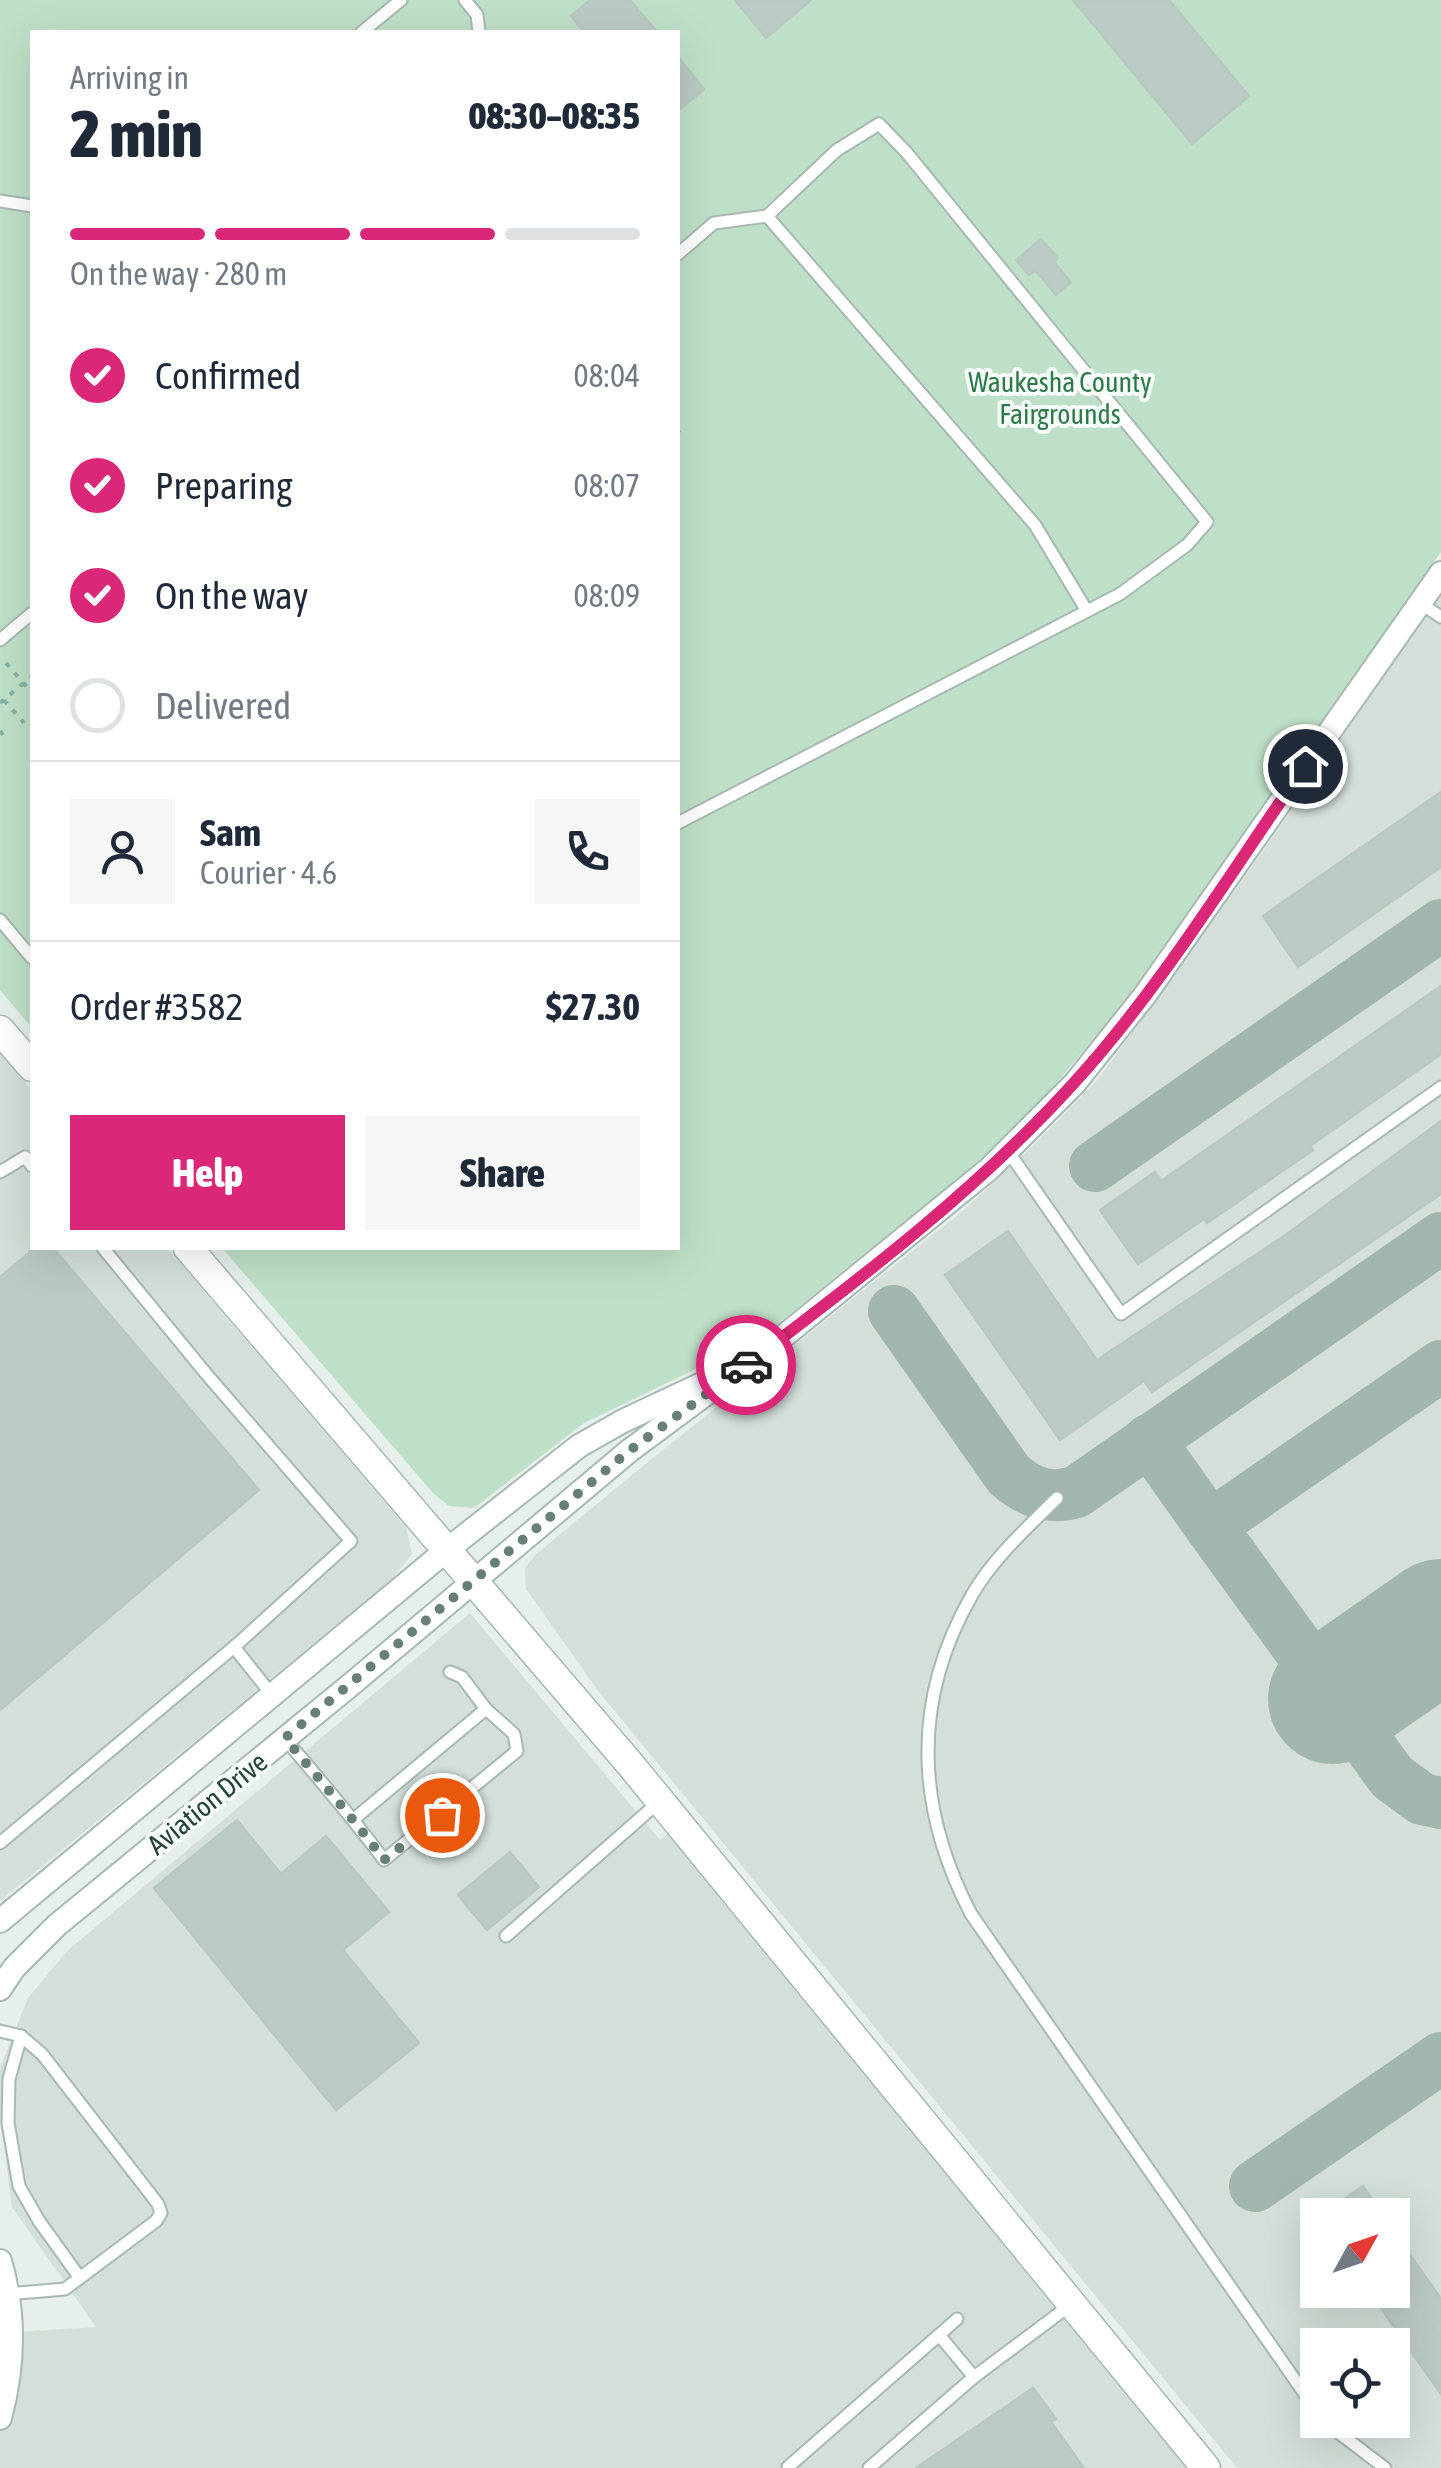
<!DOCTYPE html>
<html lang="en">
<head>
<meta charset="utf-8">
<style>
  body { margin:0; font-family:"Asap Condensed",sans-serif; background:#f6f6f7; color:#1f2937; height:100vh; display:flex; flex-direction:column; font-size:38px; white-space:nowrap }
  * { box-sizing:border-box; margin:0 }
  p { font-size:32px; color:#747a83 }
  .icon { flex:none; width:55px; height:55px; fill:none; stroke:currentColor; stroke-width:2; stroke-linecap:round; stroke-linejoin:round }
  .map { position:relative; flex:1; overflow:hidden }
  .side { position:absolute; left:30px; top:30px; width:650px; height:1220px; display:flex; flex-direction:column; background:#fff; border-radius:0px; box-shadow:0 10px 40px #0002 }
  .side>* { flex:none }
  .needle { width:65px; rotate:50deg }
  .fabs { position:absolute; left:1300px; top:2198px; display:grid; gap:20px }
  .fabs a { display:grid; place-items:center; width:110px; height:110px; border-radius:0px; background:#fff; box-shadow:0 10px 40px #0002; font-size:50px }
  .pin { position:absolute; display:grid; place-items:center; width:85px; height:85px; color:#fff; margin:-42px; border:5px solid #fff; border-radius:50%; box-shadow:0 2px 10px #0007 }
  .courier { position:absolute; display:grid; place-items:center; width:100px; height:100px; margin:-50px; border:8px solid #db2777; border-radius:50%; background:#fff; color:#222; box-shadow:0 2px 12px #0007 }
  .headline em { font-style:normal; font-weight:800 }
  .headline div { display:flex; flex-direction:column-reverse }
  .headline { display:flex; align-items:center; justify-content:space-between; height:170px; padding:0 40px }
  h1 { font-size:65px; font-weight:800; line-height:75px }
  .bar { display:grid; grid-template-columns:repeat(4,1fr); gap:15px 10px; align-content:center; height:120px; padding:0 40px }
  .bar i { height:12px; border-radius:8px; background:#e0e1e3 }
  .bar .on { background:#db2777 }
  .bar p { grid-column:span 4 }
  .line { display:flex; align-items:center; gap:25px; padding:0 40px; border-top:2px solid #e0e1e3 }
  .line div { flex:1 }
  .round { display:grid; place-items:center; flex:none; width:105px; height:105px; border-radius:0px; background:#f6f6f7 }
  ol { padding:0 40px; list-style:none }
  li { display:flex; align-items:center; gap:30px; height:110px }
  li p { margin-inline-start:auto }
  li .icon { padding:10px; border-radius:50%; background:#db2777; color:#fff; stroke-width:4 }
  li:last-child { color:#747a83 }
  li i { width:55px; height:55px; border:5px solid #e0e1e3; border-radius:50% }
  .action { display:flex; gap:20px; margin-top:auto; padding:20px 40px }
  .action a { flex:1; height:115px; border-radius:0px; background:#db2777; color:#fff; font-size:40px; font-weight:800; line-height:115px; text-align:center }
  .action a+a { background:#f6f6f7; color:#1f2937 }
  .map>svg:first-child { display:block }
  .built { fill:#d4dfda; fill-rule:evenodd }
  .green { fill:#bfe0c8 }
  .lines { fill:none; stroke-linecap:round; stroke-linejoin:round }
  .taxiway { stroke:#a2b6b0; stroke-width:52 }
  .runway { stroke:#a2b6b0; stroke-width:130 }
  .building { fill:#bbcac4; stroke:#b8c9c2; stroke-width:2.5 }
  .service-casing { stroke:#a8b8b2; stroke-width:15 }
  .minor-casing { stroke:#a8b8b2; stroke-width:26 }
  .tertiary-casing { stroke:#a8b8b2; stroke-width:31 }
  .path { stroke:#86b3a5; stroke-width:4; stroke-dasharray:5 8; stroke-linecap:butt }
  .service { stroke:#fff; stroke-width:11 }
  .minor { stroke:#fff; stroke-width:22 }
  .tertiary { stroke:#fff; stroke-width:28 }
  .done { stroke:#687f78; stroke-width:10; stroke-dasharray:0 18 }
  .route { stroke:#db2777; stroke-width:12 }
  .labels { text-anchor:middle; dominant-baseline:central; stroke-width:8; stroke-linejoin:round; paint-order:stroke }
  .park-label { font-size:28px; fill:#2d7a4b; stroke:#f7fbf9 }
  .street-label { font-size:28px; fill:#24423a; stroke:#f7fbf9 }
</style>
</head>
<body>
<div class="map">
<svg width="1441" height="2468" viewBox="0 0 1441 2468">
  <rect width="100%" height="100%" fill="#e6efeb"/>
  <g class="built">
    <path d="M1441,594V2468H1237L599,1692L526,1589L525,1568L536,1554L648,1462L964,1210L1038,1141L1099,1078L1254,864ZM1318,2215H1392V2290H1318ZM1318,2345H1392V2420H1318Z"/>
    <polygon points="0,1052 32,1090 32,1248 167,1248 406,1527 412,1554 392,1579 0,1901"/>
    <polygon points="470,1613 660,1840 674,1829 983,2213 1015,2259 1103,2366 1197,2468 0,2468 0,2333 96,2327 12,2207 0,2115 0,2068 28,1998 67,1951"/>
  </g>
  <polygon class="green" points="0,0 1441,0 1441,552 1122,1005 1048,1093 972,1167 760,1338 584,1423 474,1508 449,1506 433,1493 222,1248 678,1248 678,32 32,32 32,1028 0,990"/>
  <g class="lines">
    <g class="taxiway">
      <polyline points="1095,1166 1441,925"/>
      <path d="M894,1311L1009,1475C1030,1493 1049,1500 1076,1492L1441,1238"/>
      <polyline points="1441,1366 1210,1526 1392,1777 1422,1799 1441,1803"/>
      <polyline points="1149,1440 1210,1526"/>
      <polyline points="1255,2186 1441,2058"/>
    </g>
    <polyline class="runway" points="1333,1699 1441,1624"/>
  </g>
  <g class="building">
    <polygon points="590,0 630,0 657,32 584,32 571,16"/>
    <polygon points="735,0 811,0 766,38"/>
    <polygon points="1073,0 1169,0 1249,96 1192,144"/>
    <polygon points="678,57 704,89 678,111"/>
    <polygon points="1041,239 1058,258 1054,262 1071,282 1056,295 1035,270 1029,275 1016,260"/>
    <polygon points="1441,792 1441,867 1298,967 1263,916"/>
    <polygon points="1441,986 1441,1054 1310,1146 1313,1150 1207,1223 1204,1219 1138,1264 1100,1210 1155,1172 1161,1181"/>
    <polygon points="1441,1121 1441,1194 1152,1392 1144,1381 1060,1440 945,1275 1008,1231 1097,1360 1284,1236"/>
    <polygon points="35,1248 53,1248 259,1490 0,1710 0,1277"/>
    <polygon points="237,1820 281,1874 326,1836 389,1912 343,1950 419,2043 336,2110 154,1888"/>
    <polygon points="510,1852 539,1887 487,1930 458,1895"/>
    <polygon points="1363,2186 1383,2215 1321,2215"/>
    <polygon points="1392,2229 1441,2299 1441,2394 1368,2290 1392,2290"/>
    <polygon points="1033,2388 1056,2419 1051,2422 1084,2468 916,2468"/>
  </g>
  <g class="lines">
    <g class="service-casing">
      <g id="service">
        <polyline points="465,0 477,15 479,32"/>
        <polyline points="362,32 401,0"/>
        <polyline points="0,201 32,206"/>
        <polyline points="678,254 714,223 767,216 1035,525 1087,611"/>
        <polyline points="1420,603 1441,617"/>
        <polyline points="0,640 32,613"/>
        <polyline points="678,823 1120,594 1187,545 1207,522 907,153 879,124 837,150 767,216"/>
        <polyline points="0,920 32,958"/>
        <polyline points="1008,1151 1121,1314 1441,1087"/>
        <polyline points="0,1172 25,1157 32,1166"/>
        <path d="M1057,1498C1028,1527 993,1558 972,1595C911,1701 916,1808 971,1914L1318,2413"/>
        <polyline points="234,1647 272,1695"/>
        <path d="M285,1739C319,1779 353,1818 384,1860L517,1751L514,1734L486,1709L462,1677L450,1672"/>
        <polyline points="354,1819 486,1709"/>
        <polyline points="0,1843 234,1647 351,1541 208,1376 103,1248"/>
        <polyline points="506,1936 660,1801"/>
        <polyline points="0,2031 21,2036 42,2054 158,2204 161,2213 156,2221 65,2289 7,2294"/>
        <polyline points="21,2036 9,2079 8,2123 19,2186 39,2221 80,2278"/>
        <polyline points="939,2335 957,2319"/>
        <polyline points="1322,2420 1385,2468"/>
        <polyline points="788,2467 939,2335 974,2377"/>
        <polyline points="869,2468 974,2377 1073,2303"/>
      </g>
    </g>
    <g class="minor-casing">
      <g id="minor">
        <polyline points="0,1921 448,1549 579,1446 623,1421 706,1382"/>
        <polyline points="0,1989 14,1968 57,1925 348,1687 629,1451 784,1336 989,1169 1075,1083 1145,995 1441,573"/>
        <path d="M0,2261C15,2312 14,2366 0,2418"/>
      </g>
    </g>
    <g class="tertiary-casing">
      <g id="tertiary">
        <polyline points="0,1030 32,1067"/>
        <polyline points="188,1248 630,1764 1206,2468"/>
      </g>
    </g>
    <g class="path">
      <polyline points="678,431 679,433"/>
      <polyline points="6,663 32,693"/>
      <polyline points="4,700 24,723"/>
      <polyline points="0,703 32,676"/>
      <polyline points="0,731 6,738"/>
    </g>
    <use href="#service" class="service"/>
    <use href="#minor" class="minor"/>
    <use href="#tertiary" class="tertiary"/>
  </g>
  <g class="lines">
    <path class="done" d="M442,1815L384,1860C353,1818 319,1779 285,1738L629,1451L746,1365"/>
    <path class="route" d="M746,1365C860,1279 977,1190 1073,1084C1161,988 1230,873 1305,766"/>
  </g>
  <g class="labels">
    <g class="park-label">
      <text x="1060" y="382">Waukesha County<tspan x="1060" dy="32">Fairgrounds</tspan></text>
    </g>
    <g class="street-label">
      <text transform="translate(207 1803) rotate(-39)">Aviation Drive</text>
    </g>
  </g>
</svg>
<div class="fabs">
<a><svg class="needle" viewBox="-14 -14 28 28"><path d="M0-13l5 13h-10z" fill="#e53935"/><path d="M0 13l5-13h-10z" fill="#747a83"/></svg></a>
<a><svg class="icon" aria-label="locate" viewBox="0 0 24 24"><circle cx="12" cy="12" r="6"/><path d="M12 2v4M12 18v4M2 12h4M18 12h4"/></svg></a>
</div>
<div class="pin" style="left:442px;top:1815px;background:#ea580c"><svg class="icon" aria-label="bag" viewBox="0 0 24 24"><path d="M5 8h14l-1 12H6zM9 8a3 3 0 0 1 6 0"/></svg></div>
<div class="pin" style="left:1305px;top:766px;background:#1f2937"><svg class="icon" aria-label="home" viewBox="0 0 24 24"><path d="M3 11l9-7 9 7M6 9v11h12V9"/></svg></div>
<div class="courier" style="left:746px;top:1365px"><svg class="icon" aria-label="car" viewBox="0 0 24 24"><path d="M5 17H2v-5l4-1 3-4h7l3 4 3 1v5h-3M9 17h6M6 11h13"/><circle cx="7" cy="17" r="2"/><circle cx="17" cy="17" r="2"/></svg></div>
<section class="side">
<div class="headline"><div><h1>2 min</h1><p>Arriving in</p></div><em>08:30–08:35</em></div>
<div class="bar"><i class="on"></i><i class="on"></i><i class="on"></i><i></i><p>On the way · 280 m</p></div>
<ol>
<li><svg class="icon" aria-label="check" viewBox="0 0 24 24"><path d="M5 12l5 5 9-10"/></svg>Confirmed<p>08:04</p></li>
<li><svg class="icon" aria-label="check" viewBox="0 0 24 24"><path d="M5 12l5 5 9-10"/></svg>Preparing<p>08:07</p></li>
<li><svg class="icon" aria-label="check" viewBox="0 0 24 24"><path d="M5 12l5 5 9-10"/></svg>On the way<p>08:09</p></li>
<li><i></i>Delivered</li>
</ol>
<div class="line" style="height:180px"><a class="round"><svg class="icon" aria-label="person" viewBox="0 0 24 24"><circle cx="12" cy="8" r="4"/><path d="M4 21q1-7 8-7t8 7"/></svg></a><div><b>Sam</b><p>Courier · 4.6</p></div><a class="round"><svg class="icon" aria-label="phone" viewBox="0 0 24 24"><path d="M5 4h4l2 5-3 2q2 4 5 5l2-3 5 2v4C11 20 4 13 5 4z"/></svg></a></div>
<div class="line" style="height:130px"><div>Order #3582</div><b>$27.30</b></div>
<div class="action"><a>Help</a><a>Share</a></div>
</section>
</div>
</body>
</html>
